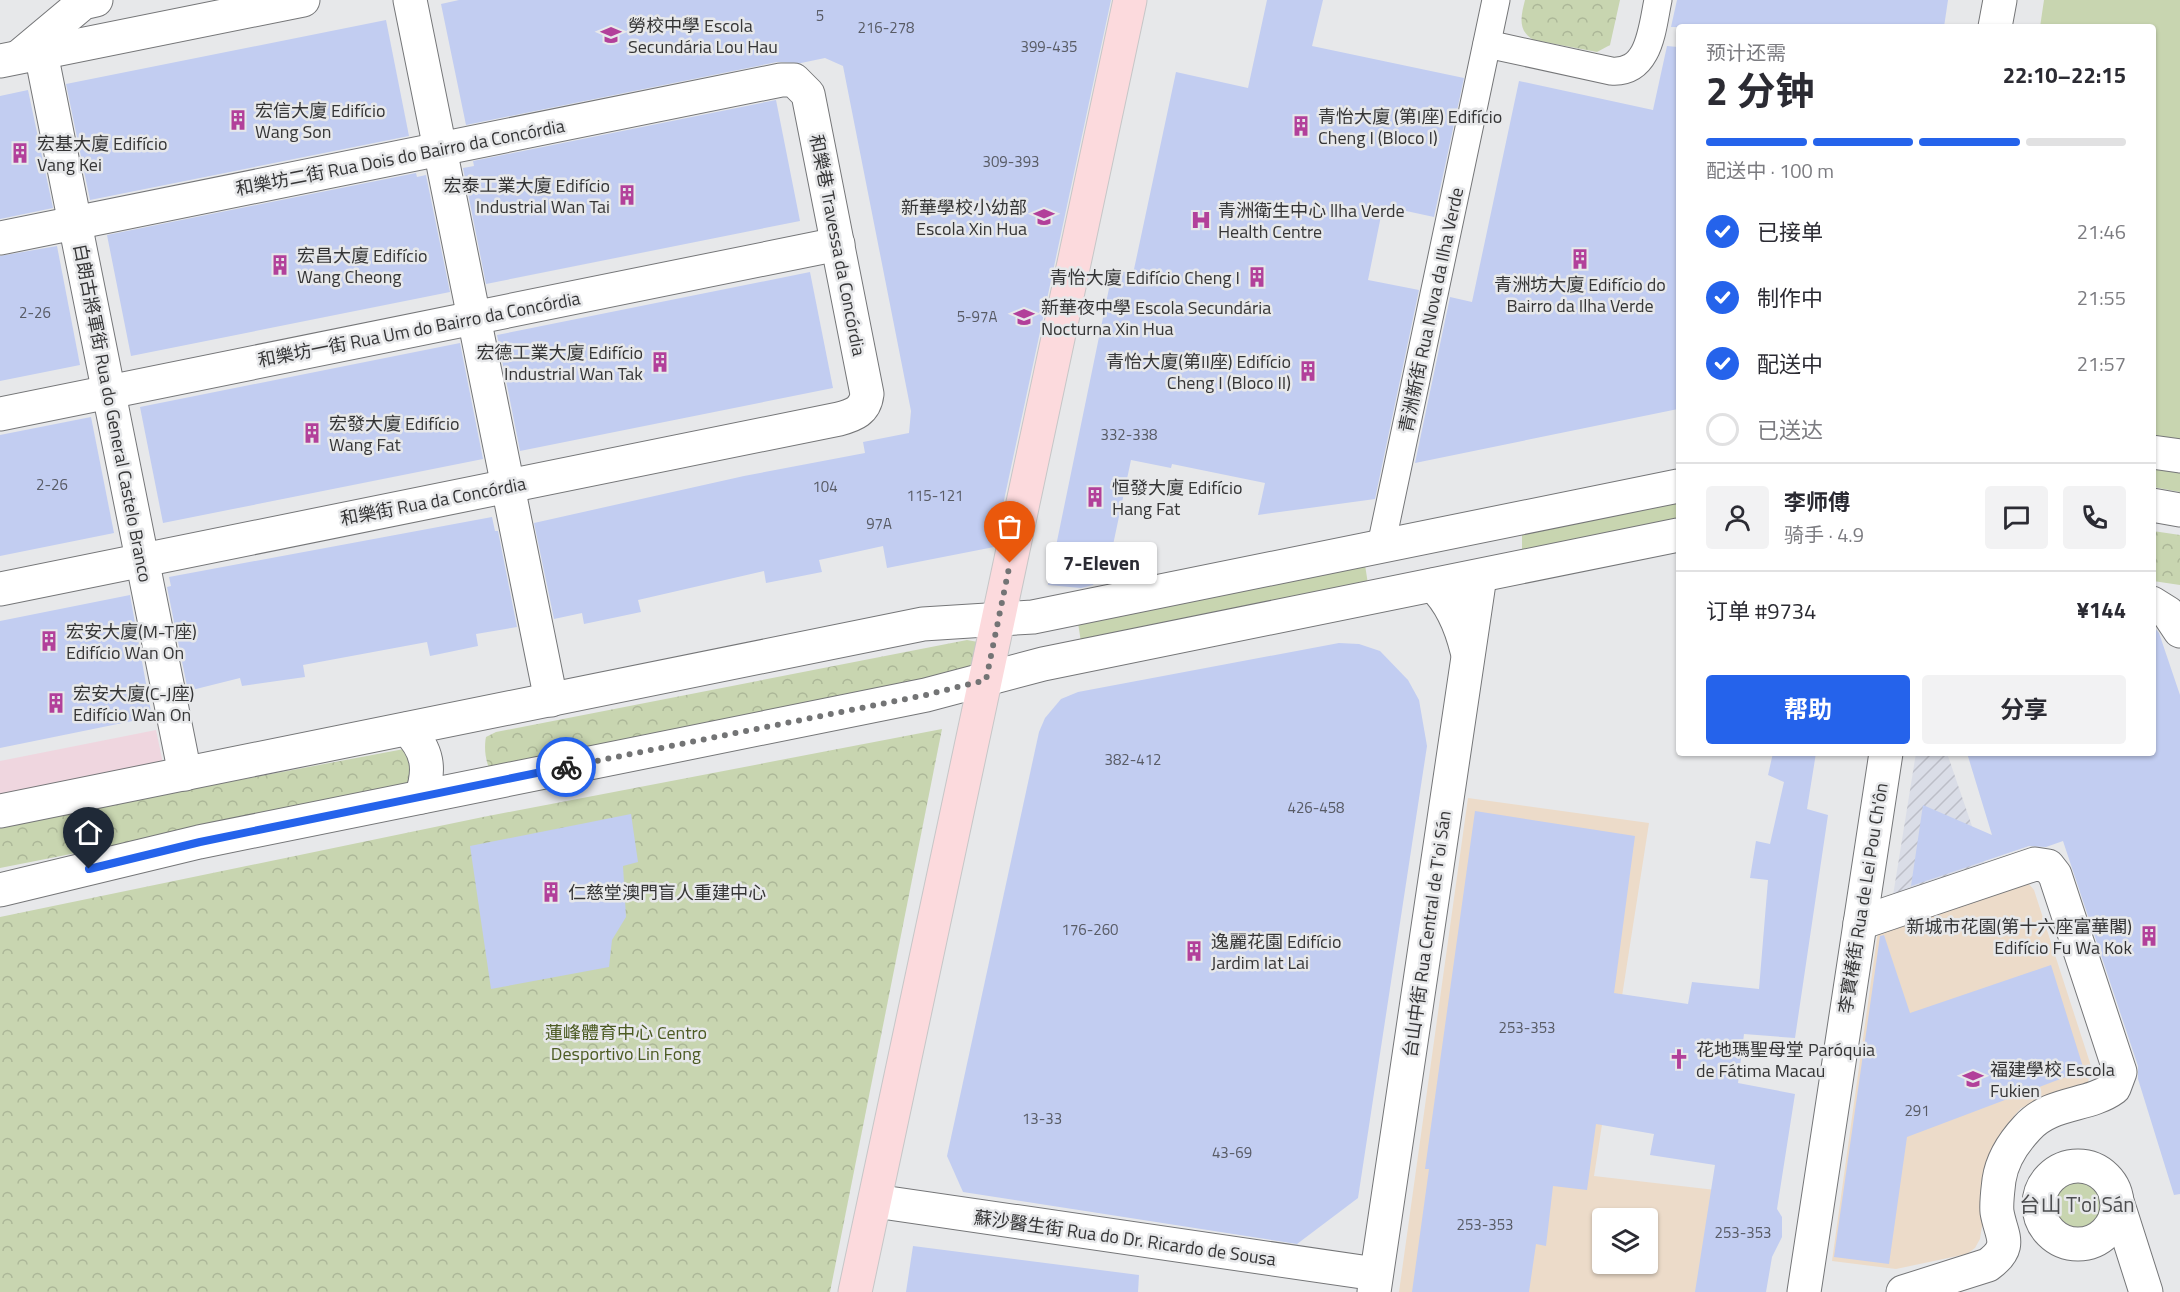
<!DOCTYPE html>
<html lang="zh">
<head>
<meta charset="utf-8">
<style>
  body { margin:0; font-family:"Titillium Web","Noto Sans SC",sans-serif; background:#f2f2f3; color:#2b2b33; height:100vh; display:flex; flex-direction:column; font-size:22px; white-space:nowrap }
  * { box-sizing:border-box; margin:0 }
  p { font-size:20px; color:#7c7c81 }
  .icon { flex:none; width:33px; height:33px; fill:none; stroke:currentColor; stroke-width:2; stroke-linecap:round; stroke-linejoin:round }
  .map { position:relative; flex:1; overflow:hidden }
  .side { position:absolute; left:1676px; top:24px; width:480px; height:732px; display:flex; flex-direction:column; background:#fff; border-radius:6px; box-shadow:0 2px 4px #0004 }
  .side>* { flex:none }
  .controls { position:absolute; left:1592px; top:1208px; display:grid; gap:12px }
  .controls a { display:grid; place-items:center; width:66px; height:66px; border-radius:6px; background:#fff; box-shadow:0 2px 4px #0004; font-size:30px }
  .pin { position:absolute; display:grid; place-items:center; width:51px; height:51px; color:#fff; margin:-62px -26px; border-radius:50% 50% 50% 0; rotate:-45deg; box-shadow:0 0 6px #0007 }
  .pin .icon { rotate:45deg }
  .courier { position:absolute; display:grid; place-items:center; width:60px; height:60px; margin:-30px; border:4px solid #2563eb; border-radius:50%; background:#fff; color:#222; box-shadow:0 2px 8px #0007 }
  .bubble { position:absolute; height:42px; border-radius:6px; background:#fff; box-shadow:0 2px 4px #0004; font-size:20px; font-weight:700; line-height:42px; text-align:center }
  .overview em { font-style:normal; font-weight:700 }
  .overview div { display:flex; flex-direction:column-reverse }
  .overview { display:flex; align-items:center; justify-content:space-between; height:102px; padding:0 30px }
  h1 { font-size:39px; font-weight:700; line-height:45px }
  .bar { display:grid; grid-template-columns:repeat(4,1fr); gap:9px 6px; align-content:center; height:72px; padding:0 30px }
  .bar i { height:8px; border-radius:4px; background:#e1e1e2 }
  .bar .active { background:#2563eb }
  .bar p { grid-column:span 4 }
  .line { display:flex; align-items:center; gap:15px; padding:0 30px; border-top:2px solid #e1e1e2 }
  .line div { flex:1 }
  .round { display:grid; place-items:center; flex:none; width:63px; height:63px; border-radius:6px; background:#f2f2f3 }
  ol { padding:0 30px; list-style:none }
  li { display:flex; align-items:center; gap:18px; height:66px }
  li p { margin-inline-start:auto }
  li .icon { padding:6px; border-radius:50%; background:#2563eb; color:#fff; stroke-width:4 }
  li:last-child { color:#7c7c81 }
  li i { width:33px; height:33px; border:3px solid #e1e1e2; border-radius:50% }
  .action { display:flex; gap:12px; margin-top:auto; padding:12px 30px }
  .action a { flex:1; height:69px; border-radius:6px; background:#2563eb; color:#fff; font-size:24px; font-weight:700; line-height:69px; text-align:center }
  .action a+a { background:#f2f2f3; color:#2b2b33 }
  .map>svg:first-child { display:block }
  .commercial { fill:#efd6df }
  .industrial { fill:url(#industrial-furrows) }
  .education { fill:#ecdbc9; fill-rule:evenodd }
  .grass { fill:#c8d5b0 }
  .park { fill:url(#park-crowns) }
  .building { fill:#c2cdf1 }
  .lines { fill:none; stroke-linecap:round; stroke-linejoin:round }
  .pedestrian-casing { stroke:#757678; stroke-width:29 }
  .minor-casing { stroke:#757678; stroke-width:35 }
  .tertiary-casing { stroke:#757678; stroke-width:35 }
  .secondary-casing { stroke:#757678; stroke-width:35 }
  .primary-casing { stroke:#c6c6c7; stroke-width:35 }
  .pedestrian { stroke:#fff; stroke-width:27 }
  .minor { stroke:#fff; stroke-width:33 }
  .tertiary { stroke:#fff; stroke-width:33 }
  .secondary { stroke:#fff; stroke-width:33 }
  .primary { stroke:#fcdadd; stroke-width:33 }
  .done { stroke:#737475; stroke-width:6; stroke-dasharray:0 10.8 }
  .route { stroke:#2563eb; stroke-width:8 }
  .labels { text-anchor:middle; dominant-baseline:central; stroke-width:5; stroke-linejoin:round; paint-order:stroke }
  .number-label { font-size:15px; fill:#585b65 }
  .poi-label { font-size:18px; fill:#353536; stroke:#e7e8ea; text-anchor:start }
  .street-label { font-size:18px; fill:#353536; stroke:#e7e8ea }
  .park-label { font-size:18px; fill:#4c5b23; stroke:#e7e8ea }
  .quarter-label { font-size:21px; fill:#4c4d4f; stroke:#e7e8ea }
</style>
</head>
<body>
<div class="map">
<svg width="2180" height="1292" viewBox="0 0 2180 1292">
  <defs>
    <pattern id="industrial-furrows" width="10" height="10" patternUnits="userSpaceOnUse" patternTransform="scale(1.5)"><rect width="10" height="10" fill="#dadde7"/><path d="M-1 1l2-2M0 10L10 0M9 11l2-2" fill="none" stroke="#bcbec7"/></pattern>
    <pattern id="park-crowns" width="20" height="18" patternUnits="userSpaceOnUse" patternTransform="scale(1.5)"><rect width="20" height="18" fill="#c8d5b0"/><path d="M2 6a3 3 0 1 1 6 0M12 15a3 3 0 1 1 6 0" fill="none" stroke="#acb798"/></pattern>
  </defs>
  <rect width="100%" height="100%" fill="#e7e8ea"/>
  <polygon class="commercial" points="156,730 164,768 0,800 0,761"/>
  <polygon class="industrial" points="1916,753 1947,753 1988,873 1891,908"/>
  <g class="education">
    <path d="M1468,798L1649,823L1594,1176L1759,1195L1746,1292H1399ZM1602,1218H1647V1263H1602Z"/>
    <polygon points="2028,883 2034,890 2091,1066 2088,1083 2021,1108 2004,1128 1993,1154 1980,1239 1975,1248 1967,1254 1896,1269 1832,1261 1879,924"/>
  </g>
  <g class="grass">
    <polygon points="2044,0 2180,0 2180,445 2153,441 2152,27 2040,27"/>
    <polygon points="2152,469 2180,473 2180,492 2153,487"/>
    <polygon points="1678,502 1678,524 1522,551 1522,529"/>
    <polygon points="1365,565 1368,584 1081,642 1078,623"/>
    <circle cx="2077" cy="1204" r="34"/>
  </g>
  <g class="park">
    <path d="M1525,0H1620L1610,45L1597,52L1534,40C1517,31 1521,16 1525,0Z"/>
    <polygon points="2153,531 2180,535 2180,585 2153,581"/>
    <path d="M967,640L978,642L982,667L491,771C485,762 484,747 486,737L496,732Z"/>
    <polygon points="942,729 830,1292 0,1292 0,917 483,817"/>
    <polygon points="404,749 409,750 415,786 0,868 0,825"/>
  </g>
  <g class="building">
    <polygon points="459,0 1111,0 994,547 887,568 883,546 819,560 822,572 766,583 764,571 638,600 641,612 584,624 582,613 554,619 534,523 744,476 865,453 863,442 909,433 911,411 843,66 825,58 801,63 777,62 466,125 441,4"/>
    <polygon points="1267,0 1323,0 1312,46 1464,78 1434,217 1383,206 1368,280 1419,290 1375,499 1258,515 1265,483 1172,464 1171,468 1131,460 1113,545 1093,585 1081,588 1048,585 1113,269 1133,274 1176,72 1248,88"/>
    <polygon points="1677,0 1948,0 1944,27 1671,27"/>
    <polygon points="386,20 409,136 90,200 66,84"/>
    <polygon points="1667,46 1678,47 1678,409 1415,463 1450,297 1472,302 1519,81 1653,110"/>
    <polygon points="28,90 53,208 0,219 0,96"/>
    <polygon points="776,100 800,221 486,284 463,168 474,166 473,161"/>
    <polygon points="416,173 417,177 426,175 450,292 131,356 107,235"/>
    <polygon points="57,246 80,365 0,381 0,256"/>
    <polygon points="810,272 833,388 520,451 497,335"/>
    <polygon points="460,343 483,459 163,523 140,407"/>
    <polygon points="91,417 114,533 0,556 0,435"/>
    <polygon points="492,517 495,531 498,531 517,627 476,634 478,646 430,656 427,642 303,665 305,677 242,686 240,678 188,691 167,587 171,586 169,577"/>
    <polygon points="130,595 152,717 0,748 0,621"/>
    <polygon points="2152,628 2155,628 2159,633 2180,695 2180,1194 2174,1195 2138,1079 2138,1066 2063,841 2046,847 2029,846 1911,886 1923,805 1992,835 1967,753 2152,753"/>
    <polygon points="1339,643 1359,644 1380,651 1408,680 1419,700 1427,746 1358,1198 1297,1244 963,1192 947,1156 1039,732 1045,718 1061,699 1078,692"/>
    <polygon points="1773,753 1816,753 1807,809 1828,815 1795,1038 1744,1034 1738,1083 1795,1094 1777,1209 1782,1217 1782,1237 1772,1257 1766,1292 1695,1292 1715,1165 1650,1155 1654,1134 1596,1124 1587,1190 1553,1186 1546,1246 1536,1244 1529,1292 1412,1292 1429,1169 1425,1169 1475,811 1635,836 1614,993 1688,1004 1692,982 1759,989 1768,880 1750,878 1756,841 1770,844 1784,782 1768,775"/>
    <polygon points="631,814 638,862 623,866 626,917 612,940 609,967 491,989 470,846"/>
    <polygon points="1884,935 1910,1013 2051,965 2084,1070 1907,1137 1889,1264 1834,1257 1880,936"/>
    <polygon points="913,1246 1139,1275 1138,1292 906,1292"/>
  </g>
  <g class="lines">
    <g class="pedestrian-casing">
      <g id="pedestrian">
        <path d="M1487,44L1611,71C1650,74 1652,28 1658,0"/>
        <polyline points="1381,546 1496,0"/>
      </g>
    </g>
    <g class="minor-casing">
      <g id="minor">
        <polyline points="410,0 551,700"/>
        <polyline points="41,53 185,774"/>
        <path d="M0,238L781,80H794L808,94L867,394C865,411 854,415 839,419L0,589"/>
        <polyline points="0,414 838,244"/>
        <path d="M1433,585C1452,603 1461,626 1467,651"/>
        <polyline points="2152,603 2168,613 2180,631"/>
        <path d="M1860,923L2035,864L2048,866L2055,875L2120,1072L2114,1088C2088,1107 2051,1101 2027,1128C2014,1142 2002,1160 1999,1180C1998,1189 1996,1203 1997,1212C2001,1236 2014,1246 1988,1265L1903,1292"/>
        <circle cx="2078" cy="1205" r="39"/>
        <polyline points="2116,1198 2146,1292"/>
        <polyline points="875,1201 1376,1274"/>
        <polyline points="1374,1292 1480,576"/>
      </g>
    </g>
    <g class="tertiary-casing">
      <g id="tertiary">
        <polyline points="21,55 83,3 96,0"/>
        <polyline points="0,61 303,0"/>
        <polyline points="1804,1292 1886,753"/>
      </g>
    </g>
    <g class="secondary-casing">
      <g id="secondary">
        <polyline points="1995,27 2000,0"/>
        <polyline points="2152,452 2180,456"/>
        <polyline points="2152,505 2180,510"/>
        <path d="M407,729C428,750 431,769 421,797"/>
        <polyline points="0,811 923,624 1033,617 1678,486"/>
        <polyline points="0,890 199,842 926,695 1043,664 1678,535"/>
      </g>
    </g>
    <g class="primary-casing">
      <polyline id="primary" points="855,1292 1130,0"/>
    </g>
    <use href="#pedestrian" class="pedestrian"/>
    <use href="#minor" class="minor"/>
    <use href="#tertiary" class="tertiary"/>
    <use href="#secondary" class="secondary"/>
    <use href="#primary" class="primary"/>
  </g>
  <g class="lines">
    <polyline class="done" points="566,767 926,695 986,680 1010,563"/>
    <polyline class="route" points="89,869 200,842 566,767"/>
  </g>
  <defs>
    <g id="school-bare" transform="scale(1.62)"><path d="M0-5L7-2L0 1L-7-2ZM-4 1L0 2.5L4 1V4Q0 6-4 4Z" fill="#b2409a" stroke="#e7e8ea" stroke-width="2.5" paint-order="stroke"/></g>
    <g id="building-bare" transform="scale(1.62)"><path d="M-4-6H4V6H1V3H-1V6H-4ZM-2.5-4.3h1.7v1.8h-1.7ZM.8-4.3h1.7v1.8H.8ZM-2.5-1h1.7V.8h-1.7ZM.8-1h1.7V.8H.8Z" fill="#b2409a" stroke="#e7e8ea" stroke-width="2.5" paint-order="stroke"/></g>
    <g id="hospital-bare" transform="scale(1.62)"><path d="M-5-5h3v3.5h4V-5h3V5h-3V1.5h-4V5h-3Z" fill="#b2409a" stroke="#e7e8ea" stroke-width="2.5" paint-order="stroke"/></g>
    <g id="church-bare" transform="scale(1.62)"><path d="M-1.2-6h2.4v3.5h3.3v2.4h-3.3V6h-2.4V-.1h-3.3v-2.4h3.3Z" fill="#b2409a" stroke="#e7e8ea" stroke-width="2.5" paint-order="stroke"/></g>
  </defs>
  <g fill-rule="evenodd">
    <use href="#school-bare" x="611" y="35"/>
    <use href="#building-bare" x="238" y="120"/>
    <use href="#building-bare" x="1301" y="126"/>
    <use href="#building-bare" x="20" y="153"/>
    <use href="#building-bare" x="627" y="195"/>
    <use href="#school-bare" x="1044" y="217"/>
    <use href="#hospital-bare" x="1201" y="220"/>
    <use href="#building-bare" x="1580" y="259"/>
    <use href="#building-bare" x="280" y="265"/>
    <use href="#building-bare" x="1257" y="277"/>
    <use href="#school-bare" x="1024" y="317"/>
    <use href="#building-bare" x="660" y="362"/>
    <use href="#building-bare" x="1308" y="371"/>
    <use href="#building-bare" x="312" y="433"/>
    <use href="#building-bare" x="1095" y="497"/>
    <use href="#building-bare" x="49" y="641"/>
    <use href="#building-bare" x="56" y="703"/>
    <use href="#building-bare" x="551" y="892"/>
    <use href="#building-bare" x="2149" y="936"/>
    <use href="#building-bare" x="1194" y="951"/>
    <use href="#church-bare" x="1679" y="1059"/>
    <use href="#school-bare" x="1973" y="1079"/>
  </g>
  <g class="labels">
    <g class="number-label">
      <text x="820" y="15">5</text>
      <text x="886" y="27">216-278</text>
      <text x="1049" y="46">399-435</text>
      <text x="1011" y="161">309-393</text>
      <text x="35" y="312">2-26</text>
      <text x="977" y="316">5-97A</text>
      <text x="1129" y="434">332-338</text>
      <text x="52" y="484">2-26</text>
      <text x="825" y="486">104</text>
      <text x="935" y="495">115-121</text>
      <text x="879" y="523">97A</text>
      <text x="1133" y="759">382-412</text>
      <text x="1316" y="807">426-458</text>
      <text x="1090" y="929">176-260</text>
      <text x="1527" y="1027">253-353</text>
      <text x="1917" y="1110">291</text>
      <text x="1042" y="1118">13-33</text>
      <text x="1232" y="1152">43-69</text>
      <text x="1485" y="1224">253-353</text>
      <text x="1743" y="1232">253-353</text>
    </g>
    <g class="poi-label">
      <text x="628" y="25">勞校中學 Escola<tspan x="628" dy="21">Secundária Lou Hau</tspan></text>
      <text x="255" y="110">宏信大廈 Edifício<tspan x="255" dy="21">Wang Son</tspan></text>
      <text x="1318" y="116">青怡大廈 (第I座) Edifício<tspan x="1318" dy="21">Cheng I (Bloco I)</tspan></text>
      <text x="37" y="143">宏基大廈 Edifício<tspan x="37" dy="21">Vang Kei</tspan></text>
      <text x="610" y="185" text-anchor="end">宏泰工業大廈 Edifício<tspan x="610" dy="21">Industrial Wan Tai</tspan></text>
      <text x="1027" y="207" text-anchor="end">新華學校小幼部<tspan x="1027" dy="21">Escola Xin Hua</tspan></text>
      <text x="1218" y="210">青洲衛生中心 llha Verde<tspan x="1218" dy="21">Health Centre</tspan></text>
      <text x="297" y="255">宏昌大廈 Edifício<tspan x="297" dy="21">Wang Cheong</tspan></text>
      <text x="1240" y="277" text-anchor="end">青怡大廈 Edifício Cheng I</text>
      <text x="1580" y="284" text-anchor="middle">青洲坊大廈 Edifício do<tspan x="1580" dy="21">Bairro da Ilha Verde</tspan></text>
      <text x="1041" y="307">新華夜中學 Escola Secundária<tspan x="1041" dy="21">Nocturna Xin Hua</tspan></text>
      <text x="643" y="352" text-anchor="end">宏德工業大廈 Edifício<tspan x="643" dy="21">Industrial Wan Tak</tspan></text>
      <text x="1291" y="361" text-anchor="end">青怡大廈(第II座) Edifício<tspan x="1291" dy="21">Cheng I (Bloco II)</tspan></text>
      <text x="329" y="423">宏發大廈 Edifício<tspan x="329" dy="21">Wang Fat</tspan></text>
      <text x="1112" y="487">恒發大廈 Edifício<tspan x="1112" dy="21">Hang Fat</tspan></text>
      <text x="66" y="631">宏安大廈(M-T座)<tspan x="66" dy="21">Edifício Wan On</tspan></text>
      <text x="73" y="693">宏安大廈(C-J座)<tspan x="73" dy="21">Edifício Wan On</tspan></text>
      <text x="568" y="892">仁慈堂澳門盲人重建中心</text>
      <text x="2132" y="926" text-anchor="end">新城市花園(第十六座富華閣)<tspan x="2132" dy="21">Edifício Fu Wa Kok</tspan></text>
      <text x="1211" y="941">逸麗花園 Edifício<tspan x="1211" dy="21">Jardim Iat Lai</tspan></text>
      <text x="1696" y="1049">花地瑪聖母堂 Paróquia<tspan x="1696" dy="21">de Fátima Macau</tspan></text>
      <text x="1990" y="1069">福建學校 Escola<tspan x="1990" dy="21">Fukien</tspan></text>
    </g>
    <g class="street-label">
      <text transform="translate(400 157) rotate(-11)">和樂坊二街 Rua Dois do Bairro da Concórdia</text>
      <text transform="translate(838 245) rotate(79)">和樂巷 Travessa da Concórdia</text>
      <text transform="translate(1431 310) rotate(-78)">青洲新街 Rua Nova da Ilha Verde</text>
      <text transform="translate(419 329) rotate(-11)">和樂坊一街 Rua Um do Bairro da Concórdia</text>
      <text transform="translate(113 413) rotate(79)">白朗古將軍街 Rua do General Castelo Branco</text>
      <text transform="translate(433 501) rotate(-11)">和樂街 Rua da Concórdia</text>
      <text transform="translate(1863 898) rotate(-81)">李寶椿街 Rua de Lei Pou Ch'ôn</text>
      <text transform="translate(1427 934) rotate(-82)">台山中街 Rua Central de T'oi Sán</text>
      <text transform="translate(1125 1238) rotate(8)">蘇沙醫生街 Rua do Dr. Ricardo de Sousa</text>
    </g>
    <g class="park-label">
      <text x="626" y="1032">蓮峰體育中心 Centro<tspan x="626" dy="21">Desportivo Lin Fong</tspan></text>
    </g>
    <g class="quarter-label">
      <text x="2077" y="1204">台山 T'oi Sán</text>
    </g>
  </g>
</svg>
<div class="controls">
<a><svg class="icon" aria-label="layers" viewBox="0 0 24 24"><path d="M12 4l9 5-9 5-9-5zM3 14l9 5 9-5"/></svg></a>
</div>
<div class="pin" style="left:1010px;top:563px;background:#ea580c"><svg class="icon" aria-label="bag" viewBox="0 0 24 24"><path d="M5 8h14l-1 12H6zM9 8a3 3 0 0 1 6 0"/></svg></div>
<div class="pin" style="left:89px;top:869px;background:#1f2937"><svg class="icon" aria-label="home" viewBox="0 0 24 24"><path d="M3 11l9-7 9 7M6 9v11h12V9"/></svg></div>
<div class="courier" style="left:566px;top:767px"><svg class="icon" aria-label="bike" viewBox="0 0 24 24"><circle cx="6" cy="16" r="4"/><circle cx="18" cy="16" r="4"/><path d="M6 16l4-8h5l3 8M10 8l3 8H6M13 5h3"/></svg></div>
<div class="bubble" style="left:1046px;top:542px;width:111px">7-Eleven</div>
<section class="side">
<div class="overview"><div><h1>2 分钟</h1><p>预计还需</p></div><em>22:10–22:15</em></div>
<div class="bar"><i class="active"></i><i class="active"></i><i class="active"></i><i></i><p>配送中 · 100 m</p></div>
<ol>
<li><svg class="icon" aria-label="check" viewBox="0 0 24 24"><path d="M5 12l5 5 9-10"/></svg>已接单<p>21:46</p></li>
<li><svg class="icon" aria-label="check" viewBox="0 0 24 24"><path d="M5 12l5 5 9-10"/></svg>制作中<p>21:55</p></li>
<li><svg class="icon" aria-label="check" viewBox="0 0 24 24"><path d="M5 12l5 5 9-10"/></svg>配送中<p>21:57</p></li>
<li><i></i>已送达</li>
</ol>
<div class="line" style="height:108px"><a class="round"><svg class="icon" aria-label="person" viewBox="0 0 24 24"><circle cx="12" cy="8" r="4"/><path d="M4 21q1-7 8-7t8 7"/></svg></a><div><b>李师傅</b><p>骑手 · 4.9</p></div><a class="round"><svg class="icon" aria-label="chat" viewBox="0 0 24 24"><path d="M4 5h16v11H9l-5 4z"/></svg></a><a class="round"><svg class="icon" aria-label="phone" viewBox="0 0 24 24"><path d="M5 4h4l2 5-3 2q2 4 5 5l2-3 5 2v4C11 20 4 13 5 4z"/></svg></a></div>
<div class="line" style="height:78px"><div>订单 #9734</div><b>¥144</b></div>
<div class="action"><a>帮助</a><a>分享</a></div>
</section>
</div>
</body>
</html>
